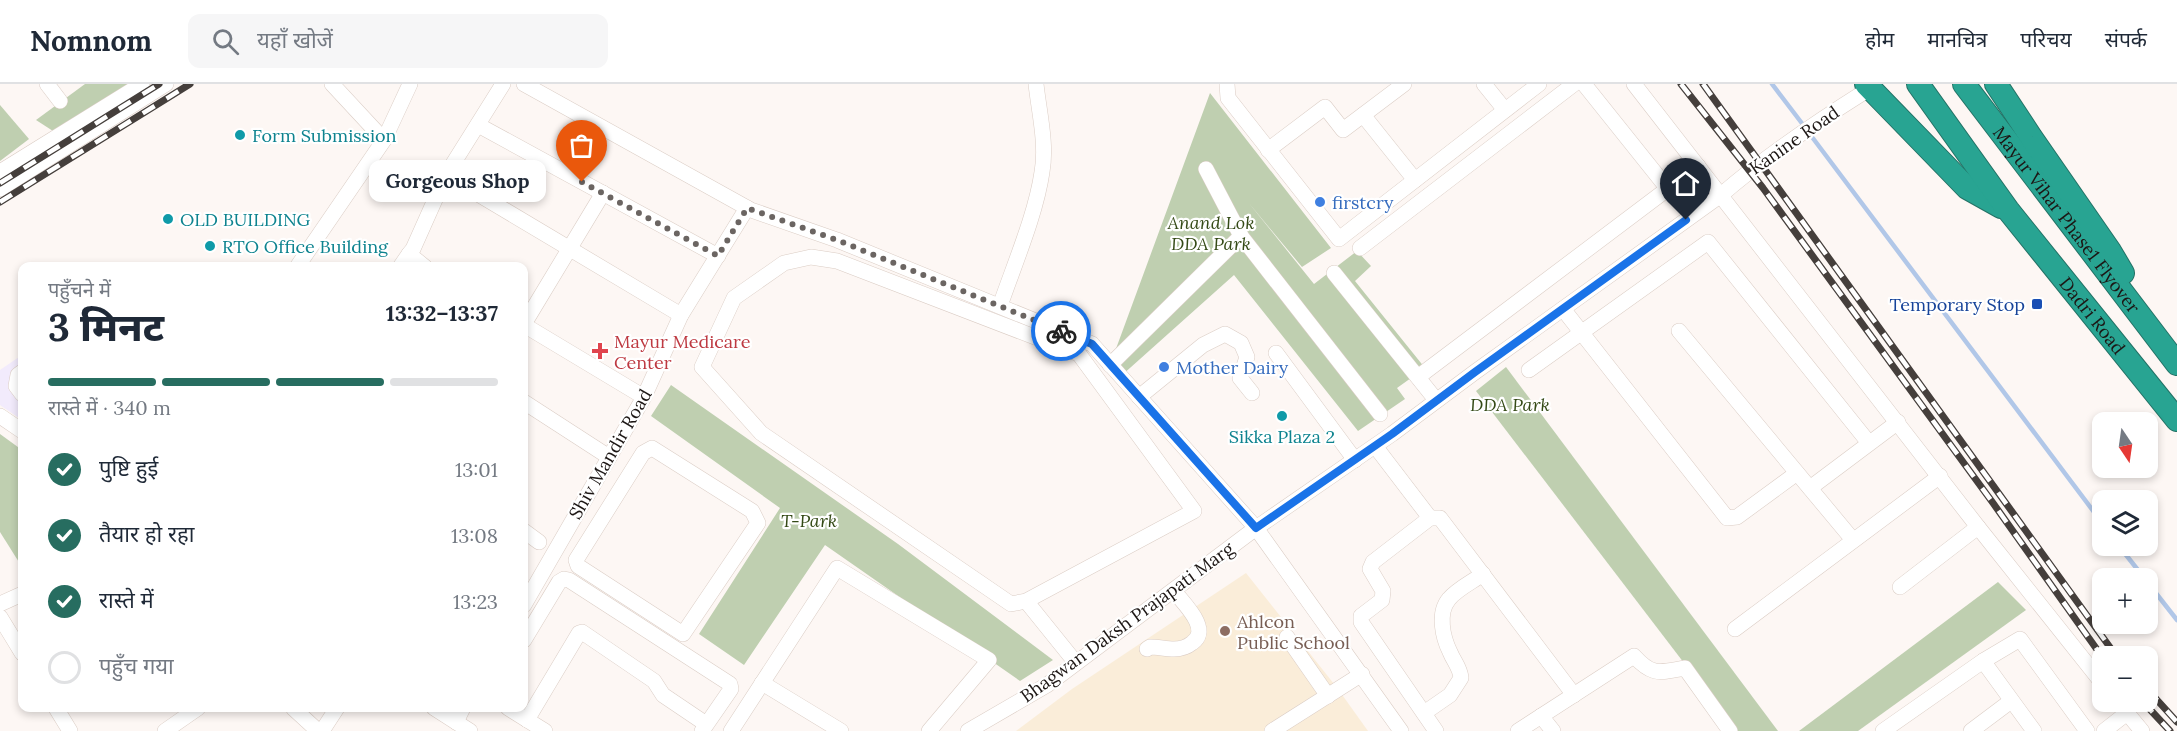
<!DOCTYPE html>
<html lang="hi">
<head>
<meta charset="utf-8">
<style>
  body { margin:0; font-family:Lora,"Noto Sans Devanagari",serif; background:#f6f6f7; color:#1f2937; height:100vh; display:flex; flex-direction:column; font-size:22px; white-space:nowrap }
  * { box-sizing:border-box; margin:0 }
  p { font-size:20px; color:#747a83 }
  .icon { flex:none; width:33px; height:33px; fill:none; stroke:currentColor; stroke-width:2; stroke-linecap:round; stroke-linejoin:round }
  .map { position:relative; flex:1; overflow:hidden }
  .side { position:absolute; left:18px; top:178px; width:510px; height:450px; display:flex; flex-direction:column; background:#fff; border-radius:12px; box-shadow:0 3px 9px #0003 }
  .side>* { flex:none }
  .needle { width:39px; rotate:167deg }
  .fabs { position:absolute; left:2092px; top:328px; display:grid; gap:12px }
  .fabs a { display:grid; place-items:center; width:66px; height:66px; border-radius:12px; background:#fff; box-shadow:0 3px 9px #0003; font-size:30px }
  .pin { position:absolute; display:grid; place-items:center; width:51px; height:51px; color:#fff; margin:-62px -26px; border-radius:50% 50% 50% 0; rotate:-45deg; box-shadow:0 0 6px #0007 }
  .pin .icon { rotate:45deg }
  .courier { position:absolute; display:grid; place-items:center; width:60px; height:60px; margin:-30px; border:4px solid #1a73e8; border-radius:50%; background:#fff; color:#222; box-shadow:0 2px 8px #0007 }
  .bubble { position:absolute; height:42px; border-radius:12px; background:#fff; box-shadow:0 3px 9px #0003; font-size:20px; font-weight:800; line-height:42px; text-align:center }
  .overview em { font-style:normal; font-weight:800 }
  .overview div { display:flex; flex-direction:column-reverse }
  .overview { display:flex; align-items:center; justify-content:space-between; height:102px; padding:0 30px }
  h1 { font-size:39px; font-weight:800; line-height:45px }
  .bar { display:grid; grid-template-columns:repeat(4,1fr); gap:9px 6px; align-content:center; height:72px; padding:0 30px }
  .bar i { height:8px; border-radius:4px; background:#e0e1e3 }
  .bar .selected { background:#276d60 }
  .bar p { grid-column:span 4 }
  ol { padding:0 30px; list-style:none }
  li { display:flex; align-items:center; gap:18px; height:66px }
  li p { margin-inline-start:auto }
  li .icon { padding:6px; border-radius:50%; background:#276d60; color:#fff; stroke-width:4 }
  li:last-child { color:#747a83 }
  li i { width:33px; height:33px; border:3px solid #e0e1e3; border-radius:50% }
  header { display:flex; align-items:center; gap:36px; box-sizing:border-box; height:84px; padding:0 30px; background:#fff; border-bottom:2px solid #e0e1e3 }
  header strong { font-size:28px }
  nav { display:flex; gap:33px; margin-inline-start:auto; font-size:21px }
  .search { width:420px; height:54px; background:#f6f6f7; display:flex; align-items:center; gap:15px; box-sizing:border-box; padding:0 21px; border-radius:12px; color:#747a83; font-size:22px }
  .map>svg:first-child { display:block }
  .education { fill:#faedd9 }
  .medical { fill:#f2ebfc }
  .green { fill:#bfcfb0 }
  .lines { fill:none; stroke-linecap:round; stroke-linejoin:round }
  .stream { stroke:#b1c7e8; stroke-width:4.5 }
  .minor-casing { stroke:#dbcdc5; stroke-width:16 }
  .highway-casing { stroke:#247266; stroke-width:24 }
  .minor { stroke:#fff; stroke-width:15 }
  .highway { stroke:#28a492; stroke-width:22 }
  .rail-casing { stroke:#453f3c; stroke-width:7 }
  .rail { stroke:#fff; stroke-width:4.5; stroke-dasharray:14; stroke-linecap:butt }
  .done { stroke:#6b6562; stroke-width:6; stroke-dasharray:0 10.8 }
  .route { stroke:#1a73e8; stroke-width:8 }
  .culture-dot { fill:#0f9aa8; stroke:#fff; stroke-width:2 }
  .shop-dot { fill:#3f7fe0; stroke:#fff; stroke-width:2 }
  .transit-dot { fill:#1a4fb4; stroke:#fff; stroke-width:2 }
  .health-dot { fill:#e0444e; stroke:#fff; stroke-width:2 }
  .education-dot { fill:#8d6e63; stroke:#fff; stroke-width:2 }
  .labels { text-anchor:middle; dominant-baseline:central; stroke-width:4.5; stroke-linejoin:round; paint-order:stroke }
  .culture-label { font-size:18px; fill:#0d838f; stroke:#fff; text-anchor:start }
  .street-label { font-size:18px; fill:#1c1614; stroke:#fff }
  .shop-label { font-size:18px; fill:#366cbe; stroke:#fff; text-anchor:start }
  .park-label { font-size:18px; font-style:italic; fill:#344a16; stroke:#fff }
  .transit-label { font-size:18px; fill:#164399; stroke:#fff; text-anchor:end }
  .health-label { font-size:18px; fill:#be3a42; stroke:#fff; text-anchor:start }
  .education-label { font-size:18px; fill:#785e54; stroke:#fff; text-anchor:start }
</style>
</head>
<body>
<header>
<strong>Nomnom</strong>
<div class="search"><svg class="icon" aria-label="search" viewBox="0 0 24 24"><circle cx="10" cy="10" r="6"/><path d="M15 15l6 6"/></svg>यहाँ खोजें</div>
<nav><a>होम</a><a>मानचित्र</a><a>परिचय</a><a>संपर्क</a></nav>
</header>
<div class="map">
<svg width="2177" height="647" viewBox="0 0 2177 647">
  <rect width="100%" height="100%" fill="#fdf7f4"/>
  <polygon class="education" points="1246,489 1338,605 1368,647 1016,647 1072,605"/>
  <polygon class="medical" points="22,271 22,336 0,321 0,286"/>
  <g class="green">
    <polygon points="85,0 134,0 53,47 36,36"/>
    <polygon points="1210,9 1331,164 1302,183 1248,118 1314,200 1357,167 1371,182 1355,197 1425,284 1397,304 1405,315 1358,347 1234,191 1121,292 1110,281"/>
    <polygon points="0,21 29,55 0,77"/>
    <polygon points="1506,283 1778,647 1736,647 1476,307"/>
    <polygon points="671,301 898,460 1053,576 1020,597 825,461 744,581 699,550 780,424 651,332"/>
    <polygon points="0,350 22,366 22,483 0,448"/>
    <polygon points="1998,498 2026,526 1858,647 1799,647"/>
  </g>
  <g class="lines">
    <g class="stream">
      <polyline points="1772,0 1804,42"/>
      <polyline points="1809,49 2103,440"/>
      <polyline points="2119,462 2145,495"/>
      <polyline points="2148,499 2177,536"/>
    </g>
    <g class="minor-casing">
      <g id="minor">
        <polyline points="47,0 60,17"/>
        <polyline points="332,0 384,56"/>
        <polyline points="524,0 751,126 837,156 1092,260 1256,444 1401,647"/>
        <polyline points="1227,0 1228,14 1339,155 1539,0"/>
        <polyline points="1484,0 1505,26"/>
        <polyline points="1584,0 1668,105"/>
        <polyline points="1634,0 1978,443 2103,600"/>
        <polyline points="1363,31 1415,96"/>
        <polyline points="478,41 718,172"/>
        <polyline points="1268,66 1325,23 1343,46 1404,0"/>
        <polyline points="1206,85 1241,152 1380,330"/>
        <polyline points="0,88 142,0"/>
        <polyline points="446,91 681,231"/>
        <polyline points="0,105 166,0"/>
        <polyline points="1360,164 1574,0"/>
        <polyline points="297,183 384,56 410,0"/>
        <polyline points="400,183 409,170"/>
        <polyline points="425,183 409,170 413,165 446,91 503,0"/>
        <polyline points="1334,189 1436,316"/>
        <path d="M1000,222C1014,181 1036,130 1042,88C1047,60 1039,28 1036,0"/>
        <polyline points="1563,225 1727,434 1737,433 1797,389"/>
        <polyline points="524,240 603,109"/>
        <polyline points="524,241 644,313"/>
        <polyline points="1679,247 1853,456"/>
        <polyline points="1276,269 1355,376"/>
        <polyline points="1110,281 1241,152"/>
        <polyline points="1529,286 1708,158 1869,359"/>
        <polyline points="22,288 18,291 16,302 22,310"/>
        <polyline points="1418,293 1698,82"/>
        <polyline points="1139,313 1203,261 1225,250 1241,259 1247,273 1240,294 1252,309"/>
        <polyline points="524,318 609,373"/>
        <polyline points="0,332 22,347"/>
        <polyline points="1375,362 1430,434"/>
        <polygon points="652,364 752,427 758,439 683,550 578,482 576,476 643,369"/>
        <polyline points="1810,404 1898,338"/>
        <polyline points="524,447 539,458"/>
        <polyline points="1900,503 1978,443"/>
        <polyline points="1026,517 1194,427 1079,270 837,177 811,173 784,179 734,214 702,283 761,349 1011,520 1026,517 1076,579"/>
        <polyline points="0,520 22,510"/>
        <polyline points="524,521 644,313 681,231 747,124"/>
        <polyline points="0,533 22,569"/>
        <polyline points="1735,545 1940,392"/>
        <polyline points="1287,553 1328,612"/>
        <polyline points="524,556 559,498 564,495 569,496 730,600 731,605 702,647"/>
        <path d="M1147,565L1150,563C1158,563 1166,565 1174,565C1180,565 1187,563 1192,559C1212,545 1183,519 1174,507"/>
        <polyline points="1983,577 2034,647"/>
        <polyline points="762,599 841,647"/>
        <polyline points="2118,618 2142,647"/>
        <polyline points="56,624 70,647"/>
        <polyline points="293,624 318,647"/>
        <polyline points="434,624 470,647"/>
        <polyline points="508,624 545,647"/>
        <path d="M1424,629L1450,611L1461,594C1460,583 1454,578 1450,568C1443,554 1437,529 1449,515C1457,505 1472,498 1483,490"/>
        <polyline points="1541,632 1553,647"/>
        <polyline points="527,636 579,549 582,548 654,597 663,611 706,640"/>
        <polyline points="456,638 463,624"/>
        <polyline points="165,647 198,624"/>
        <polyline points="322,647 337,624"/>
        <polyline points="731,647 837,484 989,576 929,647"/>
        <path d="M968,647L1047,601L1256,444L1392,350L1475,288L1721,111C1767,71 1818,37 1869,5"/>
        <polyline points="1272,647 1362,590"/>
        <polyline points="1436,647 1361,538 1361,532 1382,516 1383,507 1370,485 1373,478 1430,434 1440,434 1574,611"/>
        <path d="M1518,647L1634,572C1653,593 1660,588 1685,584L1730,647"/>
        <polyline points="1883,647 1983,577 2020,555 2087,647"/>
        <polyline points="1971,647 2011,617"/>
        <polyline points="2104,647 2127,629"/>
      </g>
    </g>
    <g class="highway-casing">
      <g id="highway">
        <polyline points="1866,0 1967,104 2001,123"/>
        <path id="s1" d="M1918,0L2008,126L2177,336"/>
        <path id="s2" d="M1964,0L2177,280"/>
        <polyline points="1996,0 2031,53 2110,167 2123,189"/>
      </g>
    </g>
    <use href="#minor" class="minor"/>
    <use href="#highway" class="highway"/>
    <g class="rail-casing">
      <g id="rail">
        <polyline points="1681,0 1763,104 1993,419 2103,574"/>
        <polyline points="1703,0 2117,573"/>
        <polyline points="0,99 159,0"/>
        <polyline points="0,118 190,0"/>
        <polyline points="2148,606 2177,638"/>
        <polyline points="2143,618 2170,647"/>
      </g>
    </g>
    <use href="#rail" class="rail"/>
  </g>
  <g class="lines">
    <polyline class="done" points="582,98 718,172 747,124 837,156 1061,247"/>
    <polyline class="route" points="1061,247 1092,260 1256,444 1392,350 1475,288 1686,136"/>
  </g>
  <g class="culture-dot">
    <circle cx="240" cy="51" r="6"/>
    <circle cx="168" cy="135" r="6"/>
    <circle cx="210" cy="162" r="6"/>
    <circle cx="1282" cy="332" r="6"/>
  </g>
  <g class="shop-dot">
    <circle cx="1320" cy="118" r="6"/>
    <circle cx="1164" cy="283" r="6"/>
  </g>
  <rect class="transit-dot" x="2031" y="214" width="12" height="12" rx="3"/>
  <path class="health-dot" d="M597 258h6v6h6v6h-6v6h-6v-6h-6v-6h6z"/>
  <circle class="education-dot" cx="1225" cy="547" r="6"/>
  <g class="labels">
    <g class="culture-label">
      <text x="252" y="51">Form Submission</text>
      <text x="180" y="135">OLD BUILDING</text>
      <text x="222" y="162">RTO Office Building</text>
      <text x="1282" y="352" text-anchor="middle">Sikka Plaza 2</text>
    </g>
    <g class="street-label">
      <text transform="translate(1794 56) rotate(-35)">Kanine Road</text>
      <text stroke="none"><textPath href="#s2" startOffset="170">Mayur Vihar Phase1 Flyover</textPath></text>
      <text stroke="none"><textPath href="#s1" startOffset="290">Dadri Road</textPath></text>
      <text transform="translate(610 370) rotate(-60)">Shiv Mandir Road</text>
      <text transform="translate(1127 538) rotate(-36)">Bhagwan Daksh Prajapati Marg</text>
    </g>
    <g class="shop-label">
      <text x="1332" y="118">firstcry</text>
      <text x="1176" y="283">Mother Dairy</text>
    </g>
    <g class="park-label">
      <text x="1211" y="138">Anand Lok<tspan x="1211" dy="21">DDA Park</tspan></text>
      <text x="1510" y="320">DDA Park</text>
      <text x="809" y="436">T-Park</text>
    </g>
    <g class="transit-label">
      <text x="2025" y="220">Temporary Stop</text>
    </g>
    <g class="health-label">
      <text x="614" y="257">Mayur Medicare<tspan x="614" dy="21">Center</tspan></text>
    </g>
    <g class="education-label">
      <text x="1237" y="537">Ahlcon<tspan x="1237" dy="21">Public School</tspan></text>
    </g>
  </g>
</svg>
<div class="fabs">
<a><svg class="needle" viewBox="-14 -14 28 28"><path d="M0-13l5 13h-10z" fill="#e53935"/><path d="M0 13l5-13h-10z" fill="#747a83"/></svg></a>
<a><svg class="icon" aria-label="layers" viewBox="0 0 24 24"><path d="M12 4l9 5-9 5-9-5zM3 14l9 5 9-5"/></svg></a>
<a>+</a>
<a>−</a>
</div>
<div class="pin" style="left:582px;top:98px;background:#ea580c"><svg class="icon" aria-label="bag" viewBox="0 0 24 24"><path d="M5 8h14l-1 12H6zM9 8a3 3 0 0 1 6 0"/></svg></div>
<div class="pin" style="left:1686px;top:136px;background:#1f2937"><svg class="icon" aria-label="home" viewBox="0 0 24 24"><path d="M3 11l9-7 9 7M6 9v11h12V9"/></svg></div>
<div class="courier" style="left:1061px;top:247px"><svg class="icon" aria-label="bike" viewBox="0 0 24 24"><circle cx="6" cy="16" r="4"/><circle cx="18" cy="16" r="4"/><path d="M6 16l4-8h5l3 8M10 8l3 8H6M13 5h3"/></svg></div>
<div class="bubble" style="left:369px;top:76px;width:177px">Gorgeous Shop</div>
<section class="side">
<div class="overview"><div><h1>3 मिनट</h1><p>पहुँचने में</p></div><em>13:32–13:37</em></div>
<div class="bar"><i class="selected"></i><i class="selected"></i><i class="selected"></i><i></i><p>रास्ते में · 340 m</p></div>
<ol>
<li><svg class="icon" aria-label="check" viewBox="0 0 24 24"><path d="M5 12l5 5 9-10"/></svg>पुष्टि हुई<p>13:01</p></li>
<li><svg class="icon" aria-label="check" viewBox="0 0 24 24"><path d="M5 12l5 5 9-10"/></svg>तैयार हो रहा<p>13:08</p></li>
<li><svg class="icon" aria-label="check" viewBox="0 0 24 24"><path d="M5 12l5 5 9-10"/></svg>रास्ते में<p>13:23</p></li>
<li><i></i>पहुँच गया</li>
</ol>
</section>
</div>
</body>
</html>
